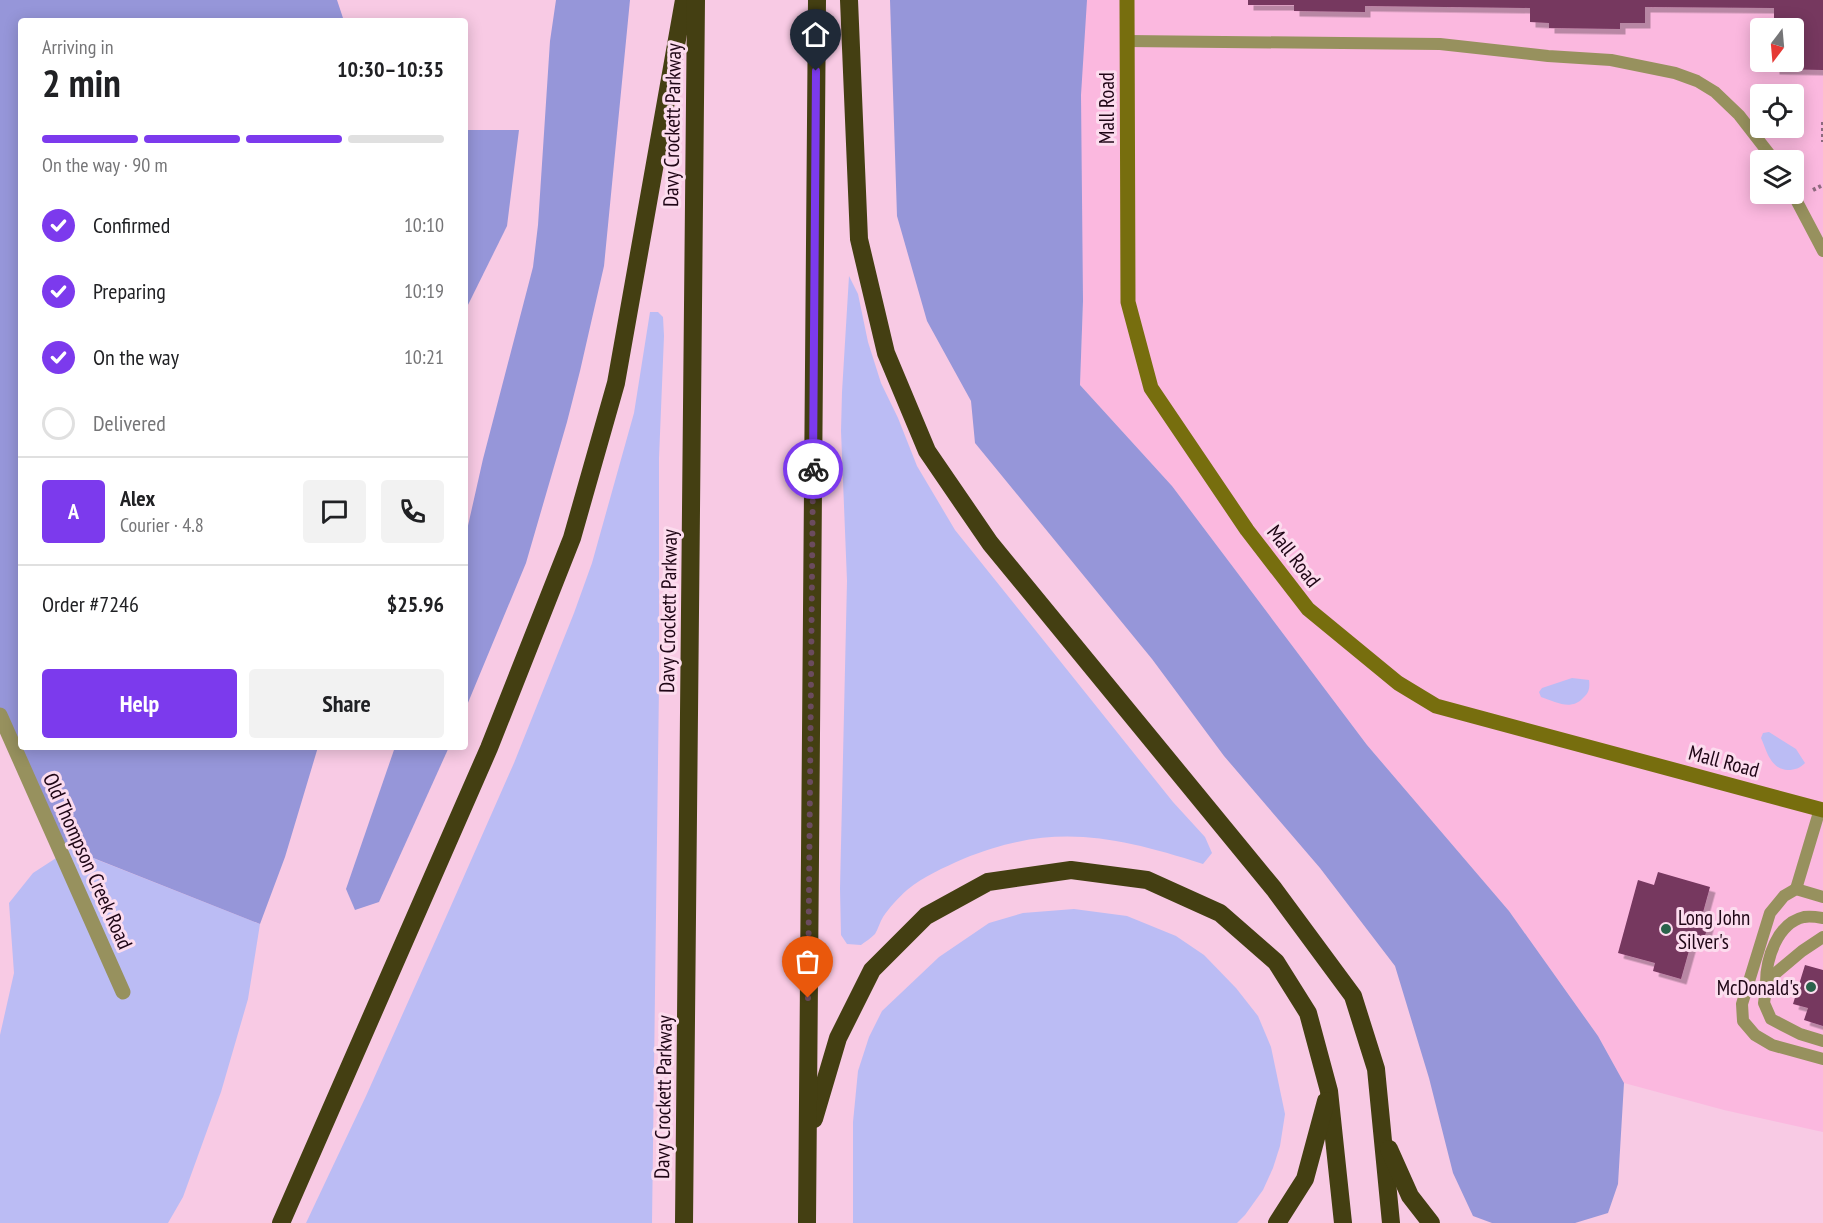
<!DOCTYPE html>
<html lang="en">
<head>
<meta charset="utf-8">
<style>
  body { margin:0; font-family:"PT Sans Narrow",sans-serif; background:#f2f2f2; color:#202124; height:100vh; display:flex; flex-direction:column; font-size:22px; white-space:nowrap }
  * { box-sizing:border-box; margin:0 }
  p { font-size:20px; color:#757577 }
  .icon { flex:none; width:33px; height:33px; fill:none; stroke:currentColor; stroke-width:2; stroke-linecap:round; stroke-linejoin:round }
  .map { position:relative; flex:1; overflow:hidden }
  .panel { position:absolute; left:18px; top:18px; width:450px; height:732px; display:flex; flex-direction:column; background:#fff; border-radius:6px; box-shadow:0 3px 15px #0003 }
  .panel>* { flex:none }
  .needle { width:39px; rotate:196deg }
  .fabs { position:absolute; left:1750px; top:18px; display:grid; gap:12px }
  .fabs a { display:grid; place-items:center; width:54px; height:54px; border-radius:6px; background:#fff; box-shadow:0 3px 15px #0003; font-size:30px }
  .pin { position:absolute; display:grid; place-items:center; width:51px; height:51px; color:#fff; margin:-62px -26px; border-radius:50% 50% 50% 0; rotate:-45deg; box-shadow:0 0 6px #0007 }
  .pin .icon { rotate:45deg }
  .courier { position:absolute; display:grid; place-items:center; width:60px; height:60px; margin:-30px; border:4px solid #7c3aed; border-radius:50%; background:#fff; color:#222; box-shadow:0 2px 8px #0007 }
  .summary em { font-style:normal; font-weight:600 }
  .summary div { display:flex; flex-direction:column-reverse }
  .summary { display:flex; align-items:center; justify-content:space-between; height:102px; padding:0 24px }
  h1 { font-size:39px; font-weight:600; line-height:45px }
  .bar { display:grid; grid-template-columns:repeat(4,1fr); gap:9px 6px; align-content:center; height:72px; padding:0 24px }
  .bar i { height:8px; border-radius:4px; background:#e0e0e0 }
  .bar .selected { background:#7c3aed }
  .bar p { grid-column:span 4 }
  .line { display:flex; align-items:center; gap:15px; padding:0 24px; border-top:2px solid #e0e0e0 }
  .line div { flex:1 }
  .round { display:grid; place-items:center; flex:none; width:63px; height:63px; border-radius:6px; background:#f2f2f2 }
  ol { padding:0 24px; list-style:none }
  li { display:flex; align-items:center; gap:18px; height:66px }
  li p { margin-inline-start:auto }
  li .icon { padding:6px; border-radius:50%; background:#7c3aed; color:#fff; stroke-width:4 }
  li:last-child { color:#757577 }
  li i { width:33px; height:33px; border:3px solid #e0e0e0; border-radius:50% }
  .primary-button { display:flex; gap:12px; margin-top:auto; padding:12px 24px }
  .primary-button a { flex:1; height:69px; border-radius:6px; background:#7c3aed; color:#fff; font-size:24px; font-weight:600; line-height:69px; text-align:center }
  .primary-button a+a { background:#f2f2f2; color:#202124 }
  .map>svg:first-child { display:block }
  .built { fill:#fbb8df; fill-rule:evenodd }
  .green { fill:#bbbcf4 }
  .forest { fill:#9696d9 }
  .building { fill:#76375f; filter:url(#shadow) }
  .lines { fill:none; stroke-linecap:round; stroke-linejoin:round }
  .path { stroke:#8e6a7f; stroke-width:4; stroke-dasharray:3 3; stroke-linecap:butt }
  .lane { stroke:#97915e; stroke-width:12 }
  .street { stroke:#97915e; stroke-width:15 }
  .secondary { stroke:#776e0e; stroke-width:15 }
  .highway { stroke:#443f12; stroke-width:18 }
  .done { stroke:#6b4b5e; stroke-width:6; stroke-dasharray:0 10.8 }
  .route { stroke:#7c3aed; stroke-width:8 }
  .poi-dot { fill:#2a634b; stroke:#fcdcee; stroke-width:2 }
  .labels { text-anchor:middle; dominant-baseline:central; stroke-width:6; stroke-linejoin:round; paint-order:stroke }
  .street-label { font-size:21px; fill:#1f0616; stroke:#fcdcee }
  .poi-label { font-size:21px; fill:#1f0616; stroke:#fcdcee; text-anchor:start }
</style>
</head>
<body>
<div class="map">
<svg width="1823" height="1223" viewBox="0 0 1823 1223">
  <defs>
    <filter id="shadow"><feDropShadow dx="5.5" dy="5.5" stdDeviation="0" flood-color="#0004"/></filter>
  </defs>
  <rect width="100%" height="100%" fill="#f8cae4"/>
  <path class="built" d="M961,0H1823V1132L1724,1110L1624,1083L1598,1036L1509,911L1367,745L1172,486L1080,385L1083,301ZM1761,28H1794V62H1761ZM1761,94H1794V128H1761ZM1761,160H1794V194H1761Z"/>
  <g class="green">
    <path d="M849,276L858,294L868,342L881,383L898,418L917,466L955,530L1173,802L1205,837L1212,853L1203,864C1114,836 1053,822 963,859C943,868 924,876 907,890C899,897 889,908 883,917C880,922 878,929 875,934C871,938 865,942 861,945L847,944L841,935L840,889L847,581L841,431L842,392Z"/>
    <polygon points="650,312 658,312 663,317 664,336 659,458 659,686 652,1223 306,1223 366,1096 450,908 514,763 574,613 592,563 634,413"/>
    <path d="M1572,678L1589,680C1590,688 1589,693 1583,698C1571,711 1556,702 1541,697L1539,692L1542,688Z"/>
    <path d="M1769,732L1796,749L1805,763C1800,768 1795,770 1788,770C1770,769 1767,751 1761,738L1763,733Z"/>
    <polygon points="70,849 260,924 248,999 221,1092 183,1197 168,1223 0,1223 0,1035 14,973 9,903 33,873"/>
    <polygon points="1074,909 1127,916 1176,936 1204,955 1236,988 1258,1016 1271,1047 1285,1114 1280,1146 1273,1168 1263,1190 1245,1215 1237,1223 853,1223 853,1122 858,1071 869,1037 882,1011 939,957 989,923 1023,913"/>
  </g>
  <g class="forest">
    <polygon points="0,0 337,0 344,21 21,21 21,747 318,747 285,857 260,924 58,844 0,728"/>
    <polygon points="556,0 630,0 604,266 580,371 567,422 526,563 465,710 465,539 483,459 533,267 538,225 550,41"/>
    <polygon points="890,0 1087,0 1081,95 1083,301 1080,385 1172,486 1367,745 1509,911 1598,1036 1624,1083 1618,1184 1608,1213 1575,1223 1492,1223 1473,1216 1453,1173 1429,1078 1395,966 1320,868 1224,756 1152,659 975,443 971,401 927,321 897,216"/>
    <polygon points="465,130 519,130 507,226 465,311"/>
    <polygon points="395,747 449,747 379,902 355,910 346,889"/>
  </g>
  <g class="building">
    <polygon points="1248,0 1823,0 1823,70 1774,69 1774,62 1794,62 1794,28 1774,28 1774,8 1645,7 1645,23 1620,23 1620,29 1549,28 1549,23 1530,22 1530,8 1365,6 1365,12 1294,11 1294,5 1248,5"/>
    <polygon points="1658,872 1710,887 1702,916 1710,918 1703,943 1692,940 1681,979 1653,971 1655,963 1618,953 1638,880 1654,885"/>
    <polygon points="1805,965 1823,970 1823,1026 1804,1020 1808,1008 1793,1004"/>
  </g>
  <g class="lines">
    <g class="path">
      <polyline points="1823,122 1823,142"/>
      <polyline points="1813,190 1823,185"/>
    </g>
    <g class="lane">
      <polyline points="1127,41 1440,44 1548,56 1611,60 1675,73 1697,81 1715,92 1739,115 1774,160"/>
      <polyline points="1793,194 1823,251"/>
      <polyline points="1796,889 1820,809"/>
      <polyline points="1823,897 1796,889 1784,896 1770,913 1742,1004 1743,1021 1755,1035 1772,1045 1823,1059"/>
      <polyline points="1823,937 1802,951 1771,977 1766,989 1764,1003 1771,1019 1800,1034 1823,1041"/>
      <path d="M1766,983C1766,959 1777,923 1804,917C1810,916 1817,917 1823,918"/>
    </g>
    <polyline class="street" points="0,715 123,992"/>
    <polyline class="secondary" points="1127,0 1128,302 1151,388 1247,530 1308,609 1398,683 1436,706 1823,810"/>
    <g class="highway">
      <polyline points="849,0 859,239 886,353 927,451 990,543 1274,889 1353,996 1376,1069 1391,1223"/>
      <polyline points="814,1119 838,1038 872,970 926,916 988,882 1071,870 1147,880 1220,913 1276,962 1308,1013 1329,1091 1343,1223"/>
      <polyline points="1389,1149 1410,1196 1431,1223"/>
      <polyline points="281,1223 489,748 572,538 616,383 684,0"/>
      <polyline points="684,1223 696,0"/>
      <polyline points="807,1223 817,0"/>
      <polyline points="1277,1223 1305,1179 1326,1101"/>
    </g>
  </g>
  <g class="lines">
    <polyline class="done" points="808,998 813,469"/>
    <polyline class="route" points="813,469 816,71"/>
  </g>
  <g class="poi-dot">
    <circle cx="1666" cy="929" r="6"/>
    <circle cx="1811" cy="987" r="6"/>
  </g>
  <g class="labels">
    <g class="street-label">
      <text transform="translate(1106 108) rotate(-90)">Mall Road</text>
      <text transform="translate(672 125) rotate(-89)">Davy Crockett Parkway</text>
      <text transform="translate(1294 556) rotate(52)">Mall Road</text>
      <text transform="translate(668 611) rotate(-89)">Davy Crockett Parkway</text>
      <text transform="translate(1724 761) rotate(15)">Mall Road</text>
      <text transform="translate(88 861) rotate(66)">Old Thompson Creek Road</text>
      <text transform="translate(663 1097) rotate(-89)">Davy Crockett Parkway</text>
    </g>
    <g class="poi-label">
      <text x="1678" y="917">Long John<tspan x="1678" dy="24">Silver's</tspan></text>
      <text x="1799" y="987" text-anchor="end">McDonald's</text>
    </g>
  </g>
</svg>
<div class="fabs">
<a><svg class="needle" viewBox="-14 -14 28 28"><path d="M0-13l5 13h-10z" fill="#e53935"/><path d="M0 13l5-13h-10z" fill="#757577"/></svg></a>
<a><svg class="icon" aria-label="locate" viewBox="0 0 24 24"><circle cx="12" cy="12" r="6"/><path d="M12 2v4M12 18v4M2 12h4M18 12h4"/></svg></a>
<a><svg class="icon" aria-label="layers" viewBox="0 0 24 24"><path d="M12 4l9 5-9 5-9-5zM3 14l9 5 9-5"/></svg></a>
</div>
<div class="pin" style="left:808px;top:998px;background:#ea580c"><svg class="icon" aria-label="bag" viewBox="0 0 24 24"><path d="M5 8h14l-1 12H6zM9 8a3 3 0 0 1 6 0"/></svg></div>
<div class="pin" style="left:816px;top:71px;background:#1f2937"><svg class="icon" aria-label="home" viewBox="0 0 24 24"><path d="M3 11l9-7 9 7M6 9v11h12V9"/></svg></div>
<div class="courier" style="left:813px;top:469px"><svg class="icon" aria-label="bike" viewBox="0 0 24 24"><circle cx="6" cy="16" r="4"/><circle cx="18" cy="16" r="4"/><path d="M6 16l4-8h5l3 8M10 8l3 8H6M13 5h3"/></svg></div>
<section class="panel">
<div class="summary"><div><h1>2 min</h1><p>Arriving in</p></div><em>10:30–10:35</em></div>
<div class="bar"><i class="selected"></i><i class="selected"></i><i class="selected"></i><i></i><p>On the way · 90 m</p></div>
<ol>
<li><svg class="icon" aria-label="check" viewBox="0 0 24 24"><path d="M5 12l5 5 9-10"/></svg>Confirmed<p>10:10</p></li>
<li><svg class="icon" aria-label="check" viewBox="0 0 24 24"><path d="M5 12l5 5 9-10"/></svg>Preparing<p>10:19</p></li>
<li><svg class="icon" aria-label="check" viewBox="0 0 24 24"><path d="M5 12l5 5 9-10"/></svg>On the way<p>10:21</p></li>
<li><i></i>Delivered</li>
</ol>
<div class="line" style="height:108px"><b class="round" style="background:#7c3aed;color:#fff">A</b><div><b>Alex</b><p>Courier · 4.8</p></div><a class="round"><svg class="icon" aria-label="chat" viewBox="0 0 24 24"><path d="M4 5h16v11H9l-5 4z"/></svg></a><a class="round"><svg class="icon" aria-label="phone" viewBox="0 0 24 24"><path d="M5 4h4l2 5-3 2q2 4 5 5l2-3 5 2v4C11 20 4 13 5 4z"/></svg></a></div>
<div class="line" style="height:78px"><div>Order #7246</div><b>$25.96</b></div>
<div class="primary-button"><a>Help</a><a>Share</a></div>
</section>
</div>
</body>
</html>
